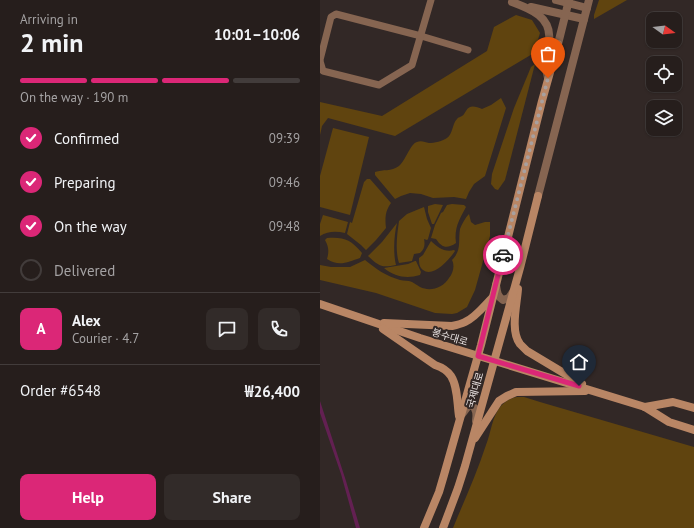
<!DOCTYPE html>
<html lang="en">
<head>
<meta charset="utf-8">
<style>
  body { margin:0; font-family:"PT Sans","Noto Sans KR",sans-serif; background:#322b29; color:#f1f3f6; height:100vh; display:flex; flex-direction:column; font-size:15px; white-space:nowrap }
  * { box-sizing:border-box; margin:0 }
  p { font-size:13px; color:#a4a2a3 }
  .icon { flex:none; width:22px; height:22px; fill:none; stroke:currentColor; stroke-width:2; stroke-linecap:round; stroke-linejoin:round }
  .map { position:relative; flex:1; overflow:hidden }
  .side { display:flex; flex-direction:column; background:#261e1c; width:320px }
  .side>* { flex:none }
  .needle { width:26px; rotate:105deg }
  .controls { position:absolute; left:326px; top:12px; display:grid; gap:8px }
  .controls a { display:grid; place-items:center; width:36px; height:36px; border-radius:8px; background:#261e1c; box-shadow:0 1px 3px #0004,0 0 0 1px #423c3b; font-size:20px }
  .pin { position:absolute; display:grid; place-items:center; width:34px; height:34px; color:#fff; margin:-41px -17px; border-radius:50% 50% 50% 0; rotate:-45deg; box-shadow:0 0 4px #0007 }
  .pin .icon { rotate:45deg }
  .courier { position:absolute; display:grid; place-items:center; width:40px; height:40px; margin:-20px; border:3px solid #db2777; border-radius:50%; background:#fff; color:#222; box-shadow:0 1px 5px #0007 }
  .summary em { font-style:normal; font-weight:700 }
  .summary div { display:flex; flex-direction:column-reverse }
  .summary { display:flex; align-items:center; justify-content:space-between; height:68px; padding:0 20px }
  h1 { font-size:26px; font-weight:700; line-height:30px }
  .bar { display:grid; grid-template-columns:repeat(4,1fr); gap:6px 4px; align-content:center; height:48px; padding:0 20px }
  .bar i { height:5px; border-radius:3px; background:#423c3b }
  .bar .active { background:#db2777 }
  .bar p { grid-column:span 4 }
  .line { display:flex; align-items:center; gap:10px; padding:0 20px; border-top:1px solid #423c3b }
  .line div { flex:1 }
  .round { display:grid; place-items:center; flex:none; width:42px; height:42px; border-radius:8px; background:#322b29 }
  ol { padding:0 20px; list-style:none }
  li { display:flex; align-items:center; gap:12px; height:44px }
  li p { margin-inline-start:auto }
  li .icon { padding:4px; border-radius:50%; background:#db2777; color:#fff; stroke-width:4 }
  li:last-child { color:#a4a2a3 }
  li i { width:22px; height:22px; border:2px solid #423c3b; border-radius:50% }
  .cta { display:flex; gap:8px; margin-top:auto; padding:8px 20px }
  .cta a { flex:1; height:46px; border-radius:8px; background:#db2777; color:#fff; font-size:16px; font-weight:700; line-height:46px; text-align:center }
  .cta a+a { background:#322b29; color:#f1f3f6 }
  main { display:flex; flex:1; min-height:0 }
  .map>svg:first-child { display:block }
  .green { fill:#60440f }
  .water { fill:#632052 }
  .lines { fill:none; stroke-linecap:round; stroke-linejoin:round }
  .minor { stroke:#866551; stroke-width:7 }
  .tertiary { stroke:#866551; stroke-width:8 }
  .secondary { stroke:#b98665; stroke-width:8 }
  .done { stroke:#a8a09f; stroke-width:4; stroke-dasharray:0 7.2 }
  .route { stroke:#db2777; stroke-width:5 }
  .labels { text-anchor:middle; dominant-baseline:central; stroke-width:4; stroke-linejoin:round; paint-order:stroke }
  .street-label { font-size:10px; fill:#e8e1e0; stroke:#322826 }
</style>
</head>
<body>
<main>
<section class="side">
<div class="summary"><div><h1>2 min</h1><p>Arriving in</p></div><em>10:01–10:06</em></div>
<div class="bar"><i class="active"></i><i class="active"></i><i class="active"></i><i></i><p>On the way · 190 m</p></div>
<ol>
<li><svg class="icon" aria-label="check" viewBox="0 0 24 24"><path d="M5 12l5 5 9-10"/></svg>Confirmed<p>09:39</p></li>
<li><svg class="icon" aria-label="check" viewBox="0 0 24 24"><path d="M5 12l5 5 9-10"/></svg>Preparing<p>09:46</p></li>
<li><svg class="icon" aria-label="check" viewBox="0 0 24 24"><path d="M5 12l5 5 9-10"/></svg>On the way<p>09:48</p></li>
<li><i></i>Delivered</li>
</ol>
<div class="line" style="height:72px"><b class="round" style="background:#db2777;color:#fff">A</b><div><b>Alex</b><p>Courier · 4.7</p></div><a class="round"><svg class="icon" aria-label="chat" viewBox="0 0 24 24"><path d="M4 5h16v11H9l-5 4z"/></svg></a><a class="round"><svg class="icon" aria-label="phone" viewBox="0 0 24 24"><path d="M5 4h4l2 5-3 2q2 4 5 5l2-3 5 2v4C11 20 4 13 5 4z"/></svg></a></div>
<div class="line" style="height:52px"><div>Order #6548</div><b>₩26,400</b></div>
<div class="cta"><a>Help</a><a>Share</a></div>
</section>
<div class="map">
<svg width="374" height="528" viewBox="0 0 374 528">
  <rect width="100%" height="100%" fill="#322826"/>
  <g class="green">
    <polygon points="279,0 307,0 274,19 274,15"/>
    <polygon points="196,15 212,20 220,33 214,53 75,136 8,118 2,126 0,135 0,102 62,116 167,51 174,27"/>
    <polygon points="215,64 185,180 178,190 175,189 171,184 172,174 194,108 211,67"/>
    <path d="M181,98L186,108L165,176L154,184L149,192L146,199L134,197L113,198L101,194L90,193L81,196L75,199L55,175V172C63,169 71,172 79,166C86,160 90,144 97,142C101,140 105,142 109,143C114,143 123,141 127,138C133,134 132,124 137,119C138,117 141,117 142,116C144,115 145,112 146,111C150,104 156,107 162,109L171,105Z"/>
    <polygon points="13,128 49,137 30,215 0,207 0,176"/>
    <path d="M47,179H50L71,203C65,211 65,218 66,228L56,240L46,250L41,245L27,234L30,222L32,223L44,182Z"/>
    <polygon points="115,204 123,205 114,224 112,224 108,212 108,206"/>
    <path d="M132,204L144,205L146,207C139,220 134,228 136,243C127,249 122,248 116,239L111,238L115,225L121,213L123,212L127,205Z"/>
    <path d="M104,207L107,219L111,228L108,239L107,240L104,239C105,244 105,249 100,253L94,254L92,261L79,263C75,251 77,235 79,221L87,214Z"/>
    <path d="M149,214L151,222L155,225L165,222H170V236L155,290L147,307L137,313L132,314L115,313L56,293L0,280V265L11,267H30L45,260C56,269 66,276 80,280C84,281 88,280 92,282C94,283 97,285 100,287C110,292 123,288 129,278C133,273 135,266 132,260C142,250 138,241 140,229C142,224 145,218 149,214Z"/>
    <path d="M3,215L28,222L25,233C16,231 8,231 0,236V224Z"/>
    <path d="M77,223C74,235 73,253 76,265C61,268 59,266 48,256L62,242Z"/>
    <path d="M7,238C24,237 30,239 42,253L40,258C28,262 19,267 7,259C9,252 9,247 5,240Z"/>
    <path d="M111,241C117,247 125,253 134,250L135,251C130,259 113,278 103,270C99,267 99,262 99,258L103,255Z"/>
    <path d="M95,261H96L101,272L100,275C87,279 75,277 64,268L88,264Z"/>
    <path d="M197,397H204L220,402L374,447V528H133C144,501 157,473 166,445C171,433 172,416 181,406C185,401 191,398 197,397Z"/>
  </g>
  <polygon class="water" points="0,401 26,481 40,528 36,528 21,474 0,413"/>
  <g class="lines">
    <g class="minor">
      <polyline points="0,60 11,17 16,14 101,36 148,50"/>
      <polyline points="0,61 3,71 59,85 92,65 111,0"/>
    </g>
    <g class="tertiary">
      <polyline points="236,0 267,8"/>
      <path d="M192,2C211,9 232,17 229,41C229,47 225,53 225,60C224,65 227,72 228,78"/>
      <polyline points="211,7 264,19"/>
      <polyline points="238,44 249,0"/>
      <polyline points="218,196 269,0"/>
      <path d="M176,285C177,292 177,296 183,300L189,298L193,292"/>
      <path d="M142,414L148,406L152,405C157,409 157,415 156,421"/>
    </g>
    <g class="secondary">
      <path d="M198,289C197,304 190,331 200,344C202,346 205,349 207,351L262,384"/>
      <polyline points="0,304 100,338 325,407 349,422 374,430"/>
      <path d="M64,323L132,326C137,325 141,324 145,322C155,318 165,305 172,298"/>
      <path d="M63,329L115,365C121,367 127,370 131,376C138,387 137,404 139,416"/>
      <polyline points="325,407 353,402 374,408"/>
      <polyline points="155,438 179,401 187,396 196,392 265,391"/>
      <polyline points="104,528 119,492 124,475 161,345 222,101 238,44"/>
      <polyline points="123,528 138,488 145,466 200,268 218,196"/>
    </g>
  </g>
  <g class="lines">
    <polyline class="done" points="183,255 228,78"/>
    <polyline class="route" points="183,255 158,356 259,386"/>
  </g>
  <g class="labels">
    <g class="street-label">
      <text transform="translate(130 337) rotate(17)">봉수대로</text>
      <text transform="translate(155 390) rotate(-74)">국제대로</text>
    </g>
  </g>
</svg>
<div class="controls">
<a><svg class="needle" viewBox="-14 -14 28 28"><path d="M0-13l5 13h-10z" fill="#e53935"/><path d="M0 13l5-13h-10z" fill="#a4a2a3"/></svg></a>
<a><svg class="icon" aria-label="locate" viewBox="0 0 24 24"><circle cx="12" cy="12" r="6"/><path d="M12 2v4M12 18v4M2 12h4M18 12h4"/></svg></a>
<a><svg class="icon" aria-label="layers" viewBox="0 0 24 24"><path d="M12 4l9 5-9 5-9-5zM3 14l9 5 9-5"/></svg></a>
</div>
<div class="pin" style="left:228px;top:78px;background:#ea580c"><svg class="icon" aria-label="bag" viewBox="0 0 24 24"><path d="M5 8h14l-1 12H6zM9 8a3 3 0 0 1 6 0"/></svg></div>
<div class="pin" style="left:259px;top:386px;background:#1f2937"><svg class="icon" aria-label="home" viewBox="0 0 24 24"><path d="M3 11l9-7 9 7M6 9v11h12V9"/></svg></div>
<div class="courier" style="left:183px;top:255px"><svg class="icon" aria-label="car" viewBox="0 0 24 24"><path d="M5 17H2v-5l4-1 3-4h7l3 4 3 1v5h-3M9 17h6M6 11h13"/><circle cx="7" cy="17" r="2"/><circle cx="17" cy="17" r="2"/></svg></div>
</div>
</main>
</body>
</html>
